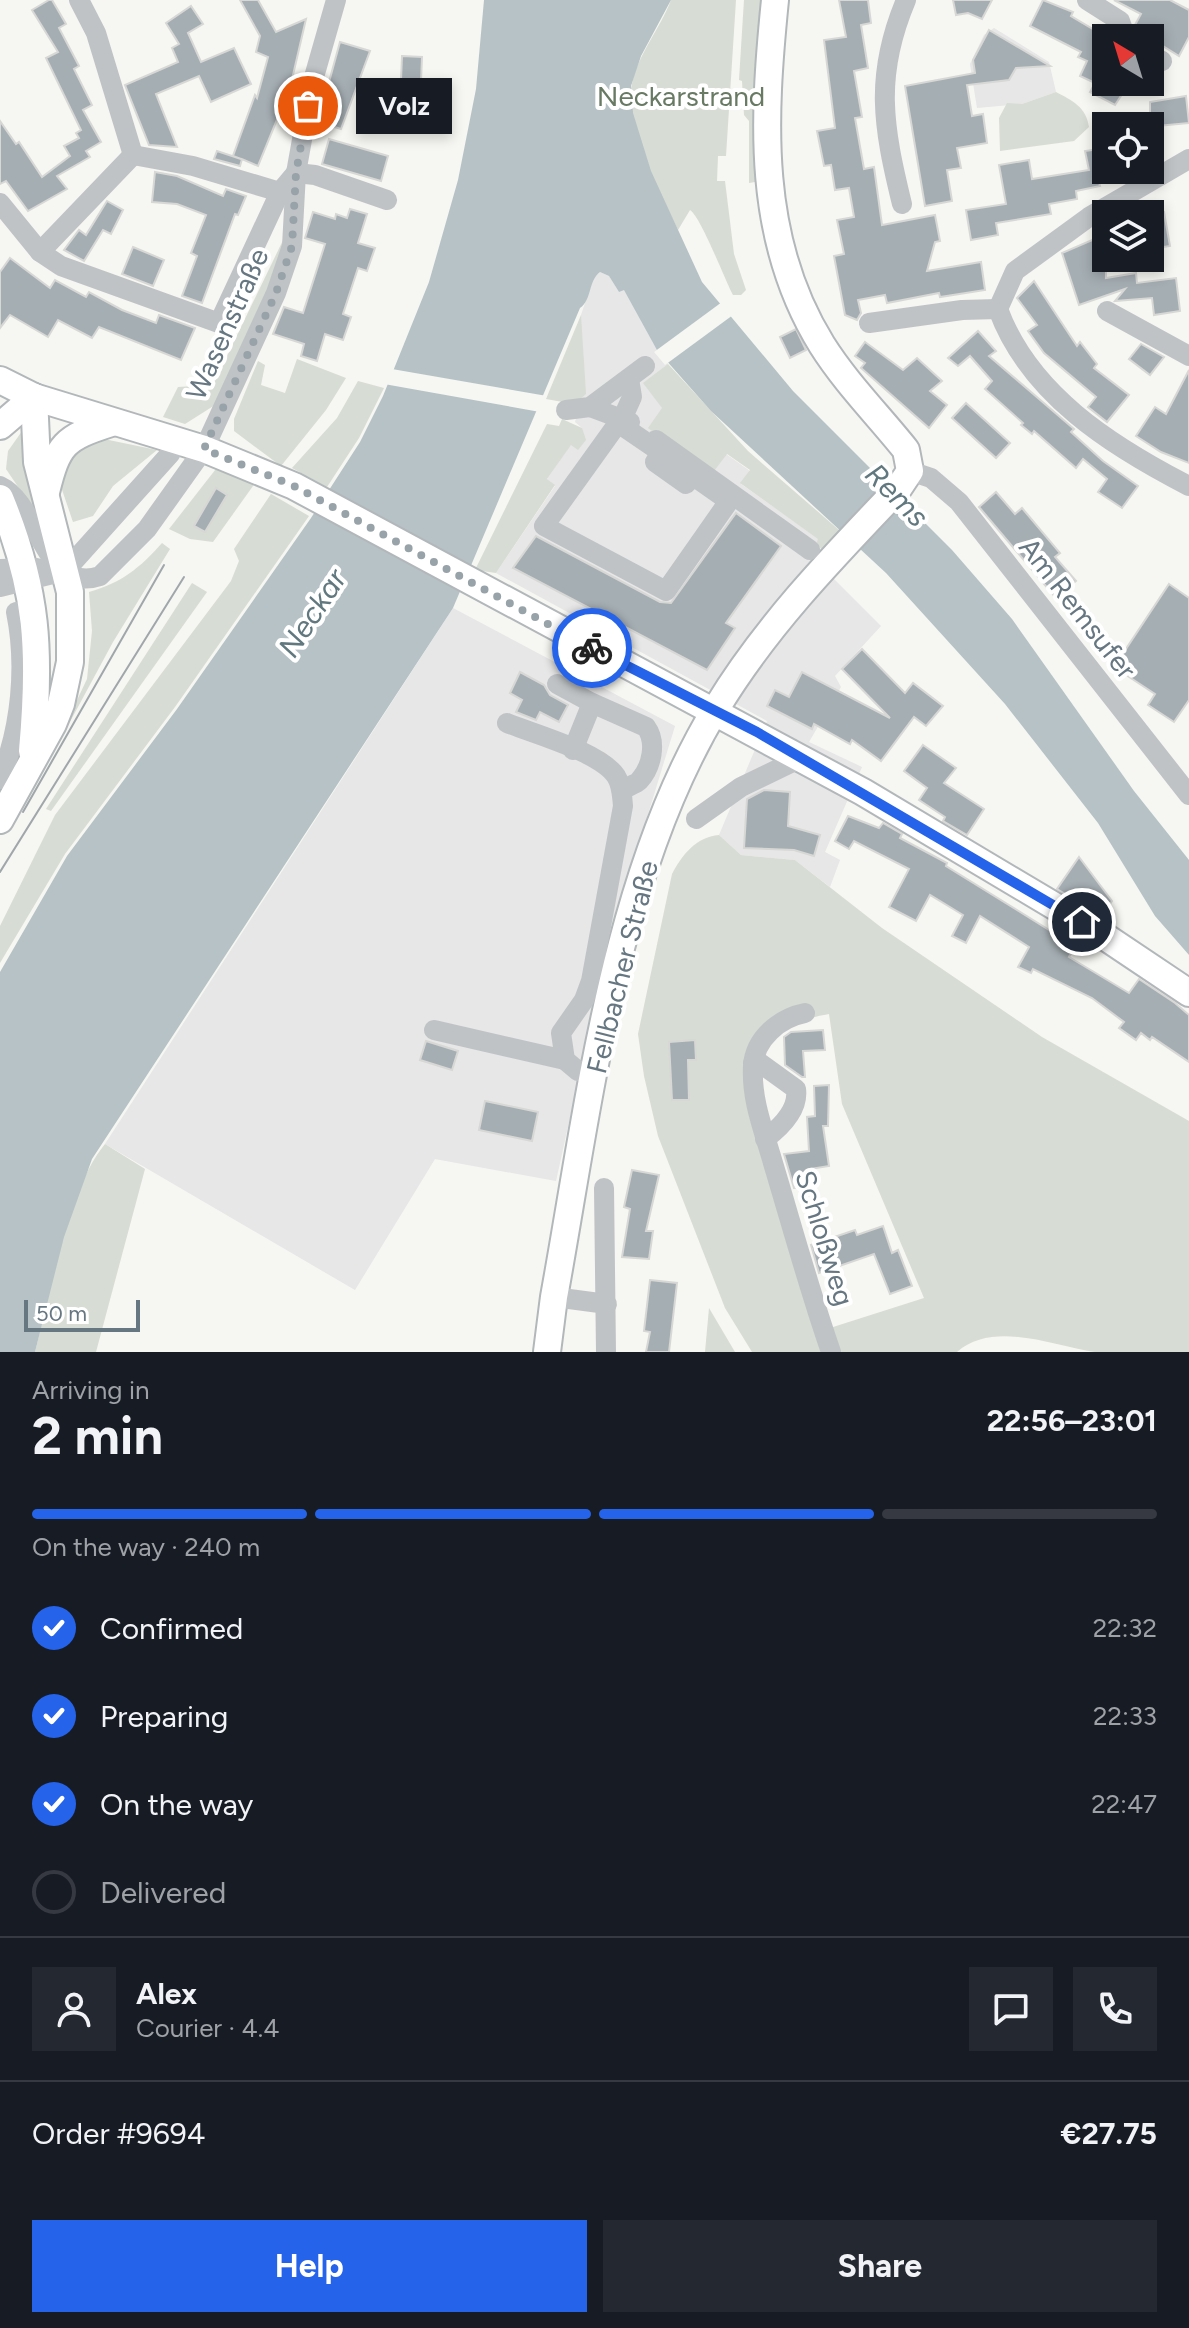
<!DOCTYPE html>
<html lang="en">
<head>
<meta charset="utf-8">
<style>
  body { margin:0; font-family:Figtree,sans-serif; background:#242831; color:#f1f3f6; height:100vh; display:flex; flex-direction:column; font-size:30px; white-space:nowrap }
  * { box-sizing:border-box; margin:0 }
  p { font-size:26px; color:#9ea1a6 }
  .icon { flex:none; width:44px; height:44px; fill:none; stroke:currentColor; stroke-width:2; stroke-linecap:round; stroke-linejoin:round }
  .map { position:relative; height:1352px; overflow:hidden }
  .drawer { display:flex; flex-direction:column; background:#171b24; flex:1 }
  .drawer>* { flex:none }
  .needle { width:52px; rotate:322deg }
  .fabs { position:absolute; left:1092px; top:24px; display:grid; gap:16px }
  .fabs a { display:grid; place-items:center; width:72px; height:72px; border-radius:0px; background:#171b24; box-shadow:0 4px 12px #0003; font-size:40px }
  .scale { position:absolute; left:24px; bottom:20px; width:116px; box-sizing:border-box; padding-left:8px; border:4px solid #667782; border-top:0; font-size:22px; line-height:28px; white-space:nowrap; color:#667782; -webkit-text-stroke:6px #fff; paint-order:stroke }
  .pin { position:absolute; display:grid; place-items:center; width:68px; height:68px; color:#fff; margin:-34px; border:4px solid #fff; border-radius:50%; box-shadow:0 2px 8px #0007 }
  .courier { position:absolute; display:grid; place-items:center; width:80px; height:80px; margin:-40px; border:6px solid #2563eb; border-radius:50%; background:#fff; color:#222; box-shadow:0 2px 10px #0007 }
  .bubble { position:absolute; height:56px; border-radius:0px; background:#171b24; box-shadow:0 4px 12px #0003; font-size:26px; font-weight:700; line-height:56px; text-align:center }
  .headline em { font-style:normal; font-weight:700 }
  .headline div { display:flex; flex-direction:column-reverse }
  .headline { display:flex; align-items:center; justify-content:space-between; height:136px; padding:0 32px }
  h1 { font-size:52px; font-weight:700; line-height:60px }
  .bar { display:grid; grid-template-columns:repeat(4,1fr); gap:12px 8px; align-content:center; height:96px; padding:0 32px }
  .bar i { height:10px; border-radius:6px; background:#363941 }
  .bar .selected { background:#2563eb }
  .bar p { grid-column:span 4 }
  .line { display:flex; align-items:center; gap:20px; padding:0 32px; border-top:2px solid #363941 }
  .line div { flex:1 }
  .round { display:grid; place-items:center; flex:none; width:84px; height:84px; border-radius:0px; background:#242831 }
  ol { padding:0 32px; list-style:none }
  li { display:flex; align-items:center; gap:24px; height:88px }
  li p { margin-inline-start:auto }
  li .icon { padding:8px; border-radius:50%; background:#2563eb; color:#fff; stroke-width:4 }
  li:last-child { color:#9ea1a6 }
  li i { width:44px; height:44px; border:4px solid #363941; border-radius:50% }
  .button { display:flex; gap:16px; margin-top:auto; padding:16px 32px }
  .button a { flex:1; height:92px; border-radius:0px; background:#2563eb; color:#fff; font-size:32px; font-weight:700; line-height:92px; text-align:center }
  .button a+a { background:#242831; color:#f1f3f6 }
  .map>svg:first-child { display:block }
  .built { fill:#e6e7e6 }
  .green { fill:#d7dcd4; fill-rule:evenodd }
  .water { fill:#b6c2c6 }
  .pier { fill:#f6f6f2 }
  .building { fill:#a5aeb3; stroke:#d7d7d5; stroke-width:2 }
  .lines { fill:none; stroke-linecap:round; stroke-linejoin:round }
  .major-casing { stroke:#b2b7ba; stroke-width:30 }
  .minor { stroke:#bfc3c6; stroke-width:20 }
  .major { stroke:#fff; stroke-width:26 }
  .tram { stroke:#a0a7ab; stroke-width:2 }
  .done { stroke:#98a3a9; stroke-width:8; stroke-dasharray:0 14.4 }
  .route { stroke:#2563eb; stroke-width:10 }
  .labels { text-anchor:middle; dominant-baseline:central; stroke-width:8; stroke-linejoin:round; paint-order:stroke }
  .park-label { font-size:28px; fill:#697a64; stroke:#fff }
  .street-label { font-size:28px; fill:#667782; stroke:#fff }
  .water-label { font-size:30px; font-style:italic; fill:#61787f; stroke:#fff }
</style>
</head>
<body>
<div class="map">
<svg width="1189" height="1352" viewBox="0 0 1189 1352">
  <rect width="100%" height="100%" fill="#f6f6f2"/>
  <g class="built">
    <polygon points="994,28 1049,62 1056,92 1022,104 977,108 970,64 984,35"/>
    <polygon points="600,272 609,276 619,292 624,289 668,364 653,377 662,408 711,474 726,454 750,471 741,484 819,539 816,545 822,549 814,559 881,626 835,676 841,687 809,742 862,767 825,852 840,860 830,887 795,860 741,855 719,835 767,721 496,573 555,486 547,479 582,428 575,422 581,400 581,315 594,276"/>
    <polygon points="453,608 675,726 608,945 556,1181 435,1159 355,1290 105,1144"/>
  </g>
  <g class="green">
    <path d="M671,0H736L726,156H718L717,181H725L734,254L746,290L741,295H733C724,278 701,217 690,210L678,230C661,193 622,125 632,84C638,54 660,29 671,0Z"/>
    <polygon points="744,0 767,0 758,81 755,182 749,183 749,121 744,115 742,81 739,80"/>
    <path d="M1056,92C1073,101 1086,107 1089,127L1074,141L1000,151L999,118L1007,103L1022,104Z"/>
    <polygon points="287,232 280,262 215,405 185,424 163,417 178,387 213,385"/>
    <polygon points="581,315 586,394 574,404 546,399"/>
    <polygon points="297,359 346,378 326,410 281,466 234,431 234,419 258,361 265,365 261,385 285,393"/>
    <polygon points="668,364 748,451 839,530 822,549 816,545 818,539 740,483 750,470 727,454 711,475 648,428 662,408 643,383"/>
    <polygon points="358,381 384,388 359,438 327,487 292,468 337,418"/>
    <polygon points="562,419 582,428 586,440 578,450 571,445 547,479 555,485 496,573 475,570 547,424 559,426"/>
    <polygon points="25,427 48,531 6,469 8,451"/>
    <polygon points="99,438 157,450 113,486 93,516 73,522 58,478 66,453"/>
    <polygon points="219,465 258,479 213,542 190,539 169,529"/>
    <polygon points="271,494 309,516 175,707 65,854 0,963 0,926 55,815 231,581 239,561 234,549"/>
    <path d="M162,543L170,549L113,642L44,770L87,679L92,631L89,592C121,583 140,568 162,543Z"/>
    <polygon points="192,583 207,592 51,811 46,809"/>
    <path d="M719,835L741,855L795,860L882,928L1042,1037L1189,1121V1352C1159,1352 1125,1352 1095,1352C1053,1346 994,1320 957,1352H752L725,1308L658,1136L644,1076L638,1034L672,874C682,855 696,837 719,835ZM829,1014L842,1104L924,1298L830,1328L760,1087C761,1038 783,1022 829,1014Z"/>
    <path d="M105,1144L145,1169L96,1352H35C50,1293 67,1190 105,1144Z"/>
    <polygon points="709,1308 735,1352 705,1352"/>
  </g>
  <path class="water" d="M484,0H671L641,56L631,86L633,113L651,171L702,282L793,391L952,550L1012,619L1134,791L1189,860V955L1155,916L1098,823L1005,704L886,573L711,411L657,350L624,290L619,292L609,276L600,272C588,281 592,300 580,308L453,608L92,1159L64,1237L35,1352H0V972L67,856L177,709L311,518L360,442L383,396L429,282L458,180L476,89Z"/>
  <g class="pier">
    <polygon points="722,302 733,315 665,365 654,352"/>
    <polygon points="392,369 547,396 540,412 384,384"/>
  </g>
  <g class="building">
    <polygon points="49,0 52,0 66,24 59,28 79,66 74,69 92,105 83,110 101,142 86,151 90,157 57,176 67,189 28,211 6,181 0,184 0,121 16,144 19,142 42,177 70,156 64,146 79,138 76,133 81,130 46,58 58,52 32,10"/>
    <polygon points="240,0 258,0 276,32 306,19 290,88 258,166 242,159 240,166 214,159 217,151 241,159 233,156 255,95 257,98 268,57 256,52 260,36"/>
    <polygon points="839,0 868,0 871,23 861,25 868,68 854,71 862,117 855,118 864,169 874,167 882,225 935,215 940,241 935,242 927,271 981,262 985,290 940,297 939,293 887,303 885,295 858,300 861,313 857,320 845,315 834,256 844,254 837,220 854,217 849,188 835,190 831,165 824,166 817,131 835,128 824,40 846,37"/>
    <polygon points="953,0 992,0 982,19 968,13 956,15"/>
    <polygon points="1043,0 1073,12 1071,16 1101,34 1099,38 1106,42 1106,83 1130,82 1115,105 1090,92 1095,83 1080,76 1087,61 1078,57 1081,52 1030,26"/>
    <polygon points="1114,0 1170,0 1189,10 1189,37 1179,56 1150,38 1138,36 1135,25 1141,14"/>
    <polygon points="191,6 203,24 188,33 201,62 234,48 251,84 211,102 199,76 156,94 177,147 149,145 125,85 178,62 172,48 179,44 166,23"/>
    <polygon points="989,30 1050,66 1016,68 1009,80 967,85 972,116 983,114 987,143 957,148 961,168 947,170 952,201 925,206 905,86 975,73 973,60"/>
    <polygon points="340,42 370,51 341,129 318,122"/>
    <polygon points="402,56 422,57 421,82 401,80"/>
    <polygon points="390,87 406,91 400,115 384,110"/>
    <polygon points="1186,96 1189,123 1157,126 1150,122 1150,102"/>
    <polygon points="329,139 388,156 381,181 322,164"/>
    <polygon points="1106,148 1106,175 1098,177 1100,186 1076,191 1077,199 1049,204 1051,214 996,223 998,235 971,240 966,210 1006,204 999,165 1029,160 1032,179 1089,170 1085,151"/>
    <polygon points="155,172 177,176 223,196 226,189 246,196 238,215 235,214 202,303 182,296 197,256 191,253 206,215 177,204 152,202"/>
    <polygon points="107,201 123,210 111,234 103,230 84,261 64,250 79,230 86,235"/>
    <polygon points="350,209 367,214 358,243 375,248 367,271 358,268 343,314 351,317 343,340 325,334 317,361 301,356 304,344 273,334 284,307 303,313 325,244 305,238 313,212 335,219 336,214 347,218"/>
    <polygon points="1164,212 1170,246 1150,249 1150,215"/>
    <polygon points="1106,234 1106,278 1136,273 1137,283 1176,278 1180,311 1154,315 1152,298 1115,301 1125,289 1079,305 1062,253"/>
    <polygon points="133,247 164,260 153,286 122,274"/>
    <polygon points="10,258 50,288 55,280 86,297 89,292 122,310 156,323 159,315 195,328 181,360 99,327 92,338 58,320 48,337 10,315 0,328 0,272"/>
    <polygon points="1034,281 1077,346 1080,342 1097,364 1094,368 1129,395 1107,422 1088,407 1096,397 1044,353 1028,331 1037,325 1017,298"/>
    <polygon points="796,329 806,350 790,358 780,337"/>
    <polygon points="978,331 996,351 989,356 1074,429 1071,432 1103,461 1138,486 1122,508 1098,492 1107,479 1083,459 1076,468 1034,431 1032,434 1021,425 1023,423 985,389 992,381 970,356 958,366 948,358"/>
    <polygon points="865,342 903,370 917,358 942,381 930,391 947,405 929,428 861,368 865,363 855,356"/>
    <polygon points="1141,344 1164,357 1150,375 1129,359"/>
    <polygon points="1189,370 1189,463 1161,452 1136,436 1155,407 1166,414"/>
    <polygon points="966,403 1010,443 996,458 952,418"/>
    <polygon points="216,488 227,495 205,532 194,526"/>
    <polygon points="996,492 1015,514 1022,508 1060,553 1055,557 1076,581 1056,598 979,507"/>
    <polygon points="736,513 781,546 726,623 735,628 707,670 513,568 536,536 660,602 671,603"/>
    <polygon points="1169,584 1189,598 1189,700 1174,722 1148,705 1155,694 1114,667"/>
    <polygon points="862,649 905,693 913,683 943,706 926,726 914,717 881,761 852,740 850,744 814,724 812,729 767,706 775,690 789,697 802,672 890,718 842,669"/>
    <polygon points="520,672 544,685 550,695 568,705 559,722 540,712 536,720 516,712 522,700 510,693"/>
    <polygon points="923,745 956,768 944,783 984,809 967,835 943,821 945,817 919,800 927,788 904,771"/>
    <polygon points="764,790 790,792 788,826 820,835 814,856 794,850 744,848 747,799"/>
    <polygon points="848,816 879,828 883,823 902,834 900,838 947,863 946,866 1054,933 1057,926 1079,939 1069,957 1129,993 1139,979 1175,1003 1189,1015 1189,1062 1152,1037 1150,1040 1141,1033 1136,1040 1119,1028 1124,1022 1092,998 1033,969 1031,973 1018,967 1029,947 980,916 966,943 952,936 963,915 930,895 916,921 889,907 909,869 854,841 849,849 835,841"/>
    <polygon points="1079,857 1112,901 1102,916 1057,889"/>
    <polygon points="823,1030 825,1050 803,1051 805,1077 802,1077 785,1065 784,1037 791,1032"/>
    <polygon points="695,1040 696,1060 688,1060 689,1100 672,1100 669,1042"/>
    <polygon points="426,1041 458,1051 452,1070 420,1060"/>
    <polygon points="829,1085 828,1126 823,1126 829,1166 810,1169 812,1187 794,1188 784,1154 809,1151 807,1117 815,1116 814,1086"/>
    <polygon points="485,1101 538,1112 532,1141 479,1130"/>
    <polygon points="632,1170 659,1175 646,1231 653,1231 649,1259 622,1257 630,1209 624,1207"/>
    <polygon points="883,1226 892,1253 898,1250 912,1286 890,1294 874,1254 819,1273 811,1245 855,1230 857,1235"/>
    <polygon points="650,1280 677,1283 669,1352 646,1352 650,1332 644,1331"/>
  </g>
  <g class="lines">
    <g class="major-casing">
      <g id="major">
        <polyline points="0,380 34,397 204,449 294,486 863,792 1098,932 1189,993"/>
        <polyline points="0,426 34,397"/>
        <path d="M46,492C58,444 64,438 111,423"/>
        <path d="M0,498C38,590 41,652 32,751"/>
        <polyline points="0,820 53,724 61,704 70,662 70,592 37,462 34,397"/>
        <path d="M547,1352L554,1297C589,1105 614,875 717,707C766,626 833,557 898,489L910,471L906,450C878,415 846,383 822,345C756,239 763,119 775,0"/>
      </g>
    </g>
    <g class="minor">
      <polyline points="79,0 96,33 133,155"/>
      <polyline points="1087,0 1120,21 1126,38"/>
      <polyline points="1150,55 1162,61"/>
      <polyline points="133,155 193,166 280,192"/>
      <polyline points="296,173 315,175 387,200"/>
      <polyline points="0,203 40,252 61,266 219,323 280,192 296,173"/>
      <path d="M902,204C883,126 874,76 906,0"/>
      <polyline points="40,252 133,155"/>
      <path d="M998,309C1029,394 1111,446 1189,486"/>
      <polyline points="998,309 1015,271 1089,217 1189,159"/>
      <polyline points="1107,311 1189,356"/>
      <polyline points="869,323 962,310 998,309"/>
      <polyline points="590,407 630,422"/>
      <polyline points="566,410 590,407 645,366"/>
      <polyline points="623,417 632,397 629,379"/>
      <polygon points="618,423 662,453 655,462 686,484 692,475 729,501 666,591 544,526"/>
      <polyline points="656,440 810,550"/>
      <polyline points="910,471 931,478 959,502 1189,795"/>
      <path d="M0,486C39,504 44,595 100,576L147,529L204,449L276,293L292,246L296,173L312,84L336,0"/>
      <polyline points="0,569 37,568"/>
      <polyline points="65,571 170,454 178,440"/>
      <polyline points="0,587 65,571"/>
      <polyline points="557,684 592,703"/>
      <path d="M507,723C534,734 600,752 616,776C622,785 622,796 623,806L591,981L584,1000L561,1033L565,1060L578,1071H596"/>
      <path d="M573,750L592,703L646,727C657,742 652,767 639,781C636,784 627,787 622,790"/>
      <path d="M0,779C21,728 27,666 16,612"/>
      <polyline points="696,819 741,787 801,758"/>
      <path d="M805,1013C780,1018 755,1038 753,1066C751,1100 764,1131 773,1163C792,1226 809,1289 831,1352"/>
      <polyline points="434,1030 565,1060"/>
      <path d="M753,1063H760L796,1089C799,1110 781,1127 765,1139"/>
      <polyline points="604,1188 606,1352"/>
      <polyline points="554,1297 607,1304"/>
    </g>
    <use href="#major" class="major"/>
    <g class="tram">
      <polyline points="23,812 164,565"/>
      <polyline points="0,872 184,577"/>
    </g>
  </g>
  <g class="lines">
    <polyline class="done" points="308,106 296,173 292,246 276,293 204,449 294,486 592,648"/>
    <polyline class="route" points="592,648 757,732 1082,922"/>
  </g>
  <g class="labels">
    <g class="park-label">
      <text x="681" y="96">Neckarstrand</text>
    </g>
    <g class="street-label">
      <text transform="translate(227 324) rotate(-66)">Wasenstraße</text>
      <text transform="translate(1078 608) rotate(52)">Am Remsufer</text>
      <text transform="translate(622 967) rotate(-76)">Fellbacher Straße</text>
      <text transform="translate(825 1238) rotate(73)">Schloßweg</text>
    </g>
    <g class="water-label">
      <text transform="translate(897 495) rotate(45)">Rems</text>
      <text transform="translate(312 613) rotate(-57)">Neckar</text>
    </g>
  </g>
</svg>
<div class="fabs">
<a><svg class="needle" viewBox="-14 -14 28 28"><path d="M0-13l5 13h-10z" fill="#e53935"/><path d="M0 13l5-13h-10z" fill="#9ea1a6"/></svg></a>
<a><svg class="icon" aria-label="locate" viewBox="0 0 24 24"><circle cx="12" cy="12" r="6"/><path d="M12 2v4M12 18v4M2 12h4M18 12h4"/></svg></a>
<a><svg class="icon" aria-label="layers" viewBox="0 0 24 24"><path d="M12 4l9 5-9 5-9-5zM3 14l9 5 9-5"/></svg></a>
</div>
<div class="scale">50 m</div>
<div class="pin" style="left:308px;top:106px;background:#ea580c"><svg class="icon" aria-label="bag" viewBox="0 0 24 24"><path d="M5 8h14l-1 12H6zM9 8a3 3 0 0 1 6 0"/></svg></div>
<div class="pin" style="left:1082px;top:922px;background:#1f2937"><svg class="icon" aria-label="home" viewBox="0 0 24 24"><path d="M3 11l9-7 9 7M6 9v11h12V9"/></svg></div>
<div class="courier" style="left:592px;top:648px"><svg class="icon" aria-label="bike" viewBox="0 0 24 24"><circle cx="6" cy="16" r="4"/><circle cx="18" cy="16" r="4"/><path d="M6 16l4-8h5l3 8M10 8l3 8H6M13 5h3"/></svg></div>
<div class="bubble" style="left:356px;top:78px;width:96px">Volz</div>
</div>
<section class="drawer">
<div class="headline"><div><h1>2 min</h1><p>Arriving in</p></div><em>22:56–23:01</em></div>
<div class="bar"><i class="selected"></i><i class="selected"></i><i class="selected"></i><i></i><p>On the way · 240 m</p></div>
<ol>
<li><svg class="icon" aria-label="check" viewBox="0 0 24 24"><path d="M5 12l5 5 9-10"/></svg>Confirmed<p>22:32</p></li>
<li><svg class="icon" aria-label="check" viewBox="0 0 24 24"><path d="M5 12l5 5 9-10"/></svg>Preparing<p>22:33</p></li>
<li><svg class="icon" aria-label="check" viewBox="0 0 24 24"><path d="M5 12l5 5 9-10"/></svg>On the way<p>22:47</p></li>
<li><i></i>Delivered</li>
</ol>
<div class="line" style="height:144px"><a class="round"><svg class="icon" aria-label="person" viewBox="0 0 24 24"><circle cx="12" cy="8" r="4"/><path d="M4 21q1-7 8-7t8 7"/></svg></a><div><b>Alex</b><p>Courier · 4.4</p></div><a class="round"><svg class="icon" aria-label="chat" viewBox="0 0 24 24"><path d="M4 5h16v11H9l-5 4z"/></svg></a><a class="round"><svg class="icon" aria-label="phone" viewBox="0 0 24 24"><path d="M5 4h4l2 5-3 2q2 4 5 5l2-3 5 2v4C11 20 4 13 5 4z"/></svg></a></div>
<div class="line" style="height:104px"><div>Order #9694</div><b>€27.75</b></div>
<div class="button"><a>Help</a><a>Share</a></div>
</section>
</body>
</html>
